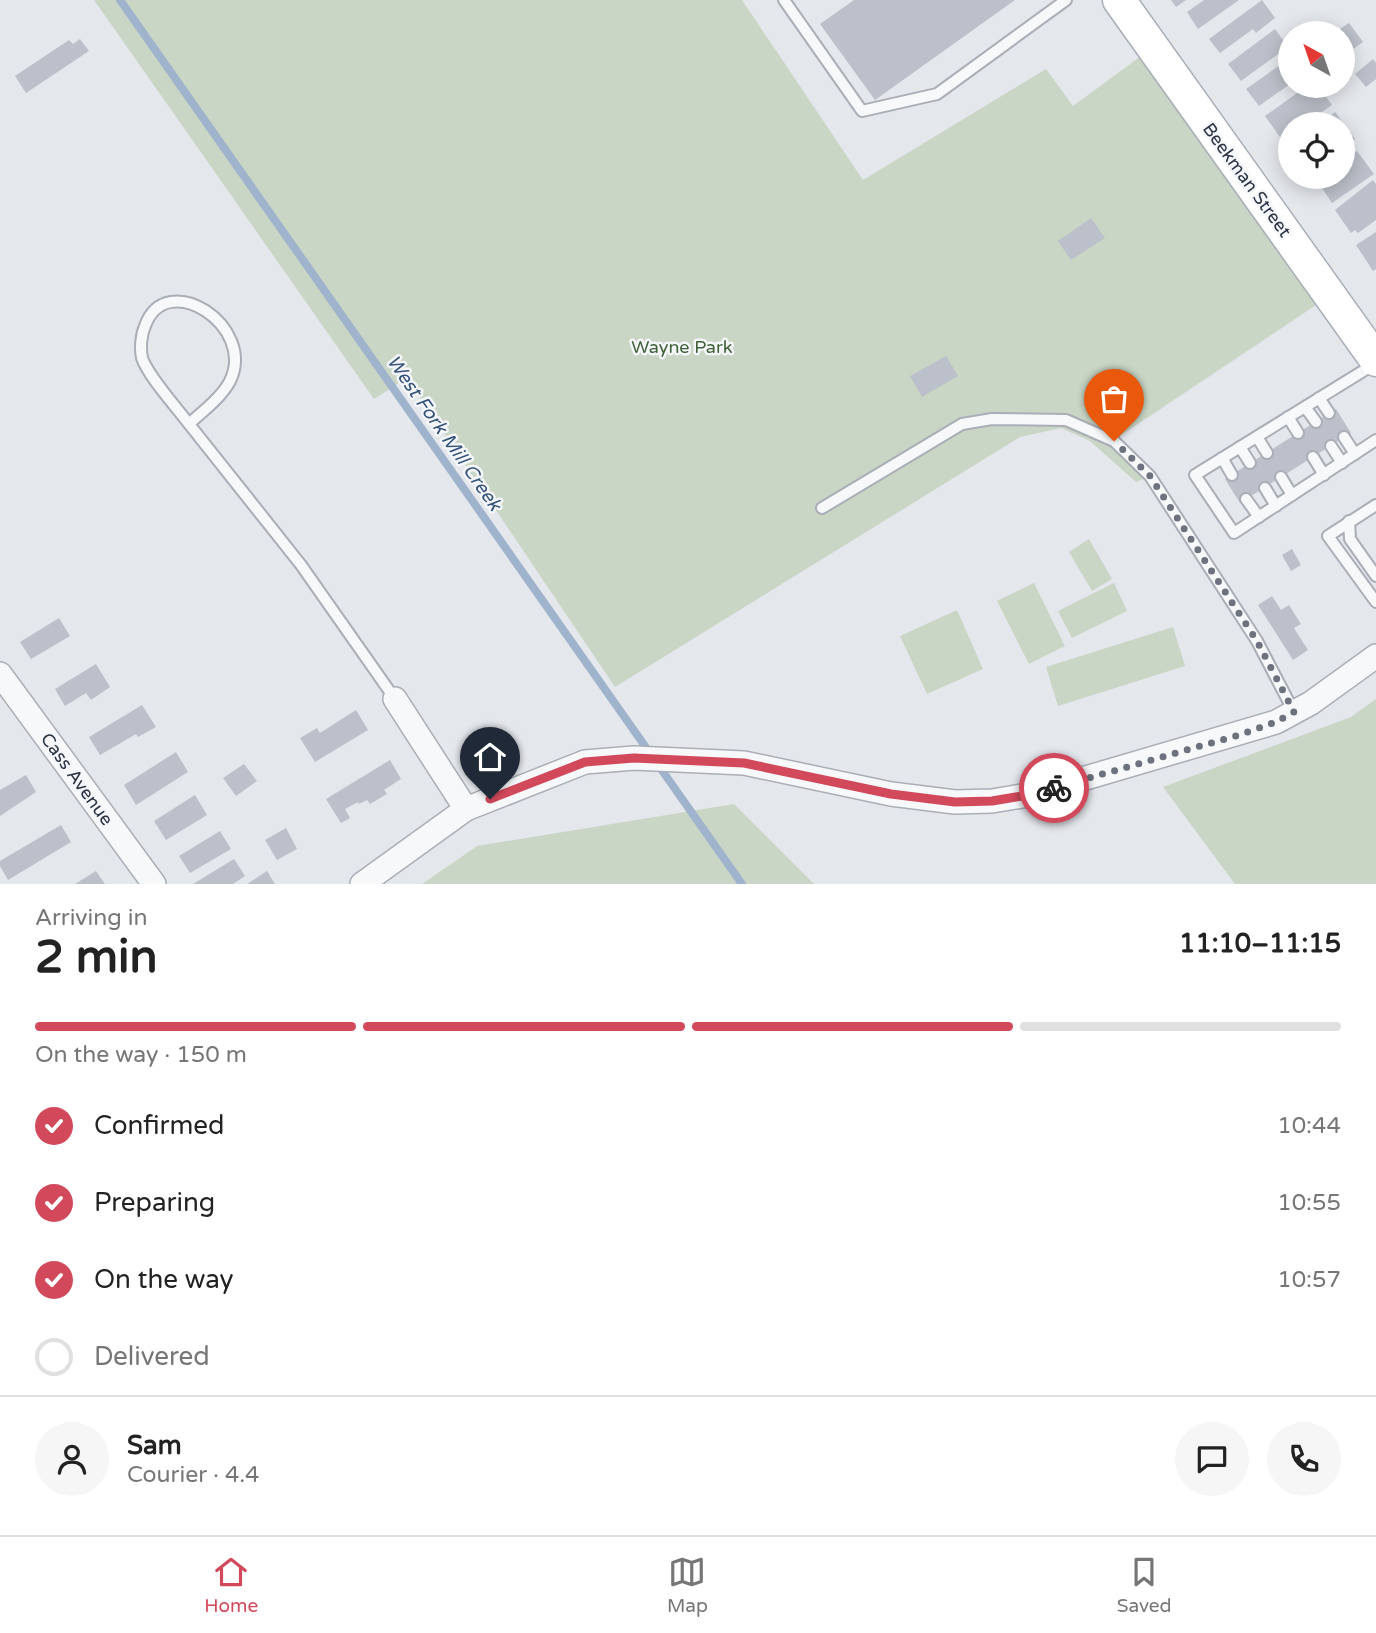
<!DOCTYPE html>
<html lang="en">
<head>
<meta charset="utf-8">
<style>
  body { margin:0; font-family:"Varela Round",sans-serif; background:#f6f6f6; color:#222; height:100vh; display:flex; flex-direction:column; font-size:26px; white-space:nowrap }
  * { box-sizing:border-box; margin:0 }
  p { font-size:23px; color:#767676 }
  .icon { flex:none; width:38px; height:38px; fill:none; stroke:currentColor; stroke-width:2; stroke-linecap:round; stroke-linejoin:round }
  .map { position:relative; height:884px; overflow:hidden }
  .panel { display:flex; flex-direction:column; background:#fff; flex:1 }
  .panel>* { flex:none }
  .needle { width:46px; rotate:320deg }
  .fabs { position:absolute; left:1278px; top:21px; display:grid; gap:14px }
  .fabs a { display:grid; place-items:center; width:77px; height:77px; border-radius:50%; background:#fff; box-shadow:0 4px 18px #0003; font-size:35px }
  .pin { position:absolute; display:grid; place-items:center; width:60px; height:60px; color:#fff; margin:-72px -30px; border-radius:50% 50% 50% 0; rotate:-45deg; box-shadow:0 0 7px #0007 }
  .pin .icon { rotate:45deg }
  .courier { position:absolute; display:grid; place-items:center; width:70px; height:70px; margin:-35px; border:5px solid #d1495b; border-radius:50%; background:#fff; color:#222; box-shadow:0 2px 9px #0007 }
  .headline em { font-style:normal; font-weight:800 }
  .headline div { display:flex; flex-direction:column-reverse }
  .headline { display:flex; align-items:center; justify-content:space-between; height:119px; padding:0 35px }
  h1 { font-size:46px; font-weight:800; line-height:52px }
  .bar { display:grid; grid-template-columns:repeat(4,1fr); gap:10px 7px; align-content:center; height:84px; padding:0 35px }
  .bar i { height:9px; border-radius:5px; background:#e0e0e0 }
  .bar .on { background:#d1495b }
  .bar p { grid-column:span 4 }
  .line { display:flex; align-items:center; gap:18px; padding:0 35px; border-top:2px solid #e0e0e0 }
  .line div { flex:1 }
  .round { display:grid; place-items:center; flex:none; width:74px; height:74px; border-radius:37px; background:#f6f6f6 }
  ol { padding:0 35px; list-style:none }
  li { display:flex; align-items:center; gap:21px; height:77px }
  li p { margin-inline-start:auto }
  li .icon { padding:7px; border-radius:50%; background:#d1495b; color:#fff; stroke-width:4 }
  li:last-child { color:#767676 }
  li i { width:38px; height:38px; border:4px solid #e0e0e0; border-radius:50% }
  .menu { display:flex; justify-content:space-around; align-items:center; height:98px; border-top:2px solid #e0e0e0; background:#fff; font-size:19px; color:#767676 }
  .menu a { display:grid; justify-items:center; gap:4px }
  .menu .on { color:#d1495b }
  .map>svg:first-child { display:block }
  .green { fill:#c9d6c5 }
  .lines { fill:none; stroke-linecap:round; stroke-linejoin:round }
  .stream { stroke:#9fb4cc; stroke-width:8 }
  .building { fill:#bbc0ca }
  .service-casing { stroke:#a9aeb7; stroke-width:14 }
  .minor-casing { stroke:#a9aeb7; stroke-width:26 }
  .secondary-casing { stroke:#a9aeb7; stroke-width:35 }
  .service { stroke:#f7f8fa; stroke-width:10 }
  .minor { stroke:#f7f8fa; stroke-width:23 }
  .secondary { stroke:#fff; stroke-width:32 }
  .done { stroke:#6c737f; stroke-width:7; stroke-dasharray:0 12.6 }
  .route { stroke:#d1495b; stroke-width:9 }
  .labels { text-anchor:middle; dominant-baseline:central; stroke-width:5; stroke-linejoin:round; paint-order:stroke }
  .street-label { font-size:18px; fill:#2b3445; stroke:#f4f6f9 }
  .park-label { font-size:18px; fill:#3f6138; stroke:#f4f6f9 }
  .water-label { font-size:19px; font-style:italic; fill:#34527a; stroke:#f4f6f9 }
</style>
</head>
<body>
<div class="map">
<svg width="1376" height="884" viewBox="0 0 1376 884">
  <rect width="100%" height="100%" fill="#e4e7ec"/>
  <g class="green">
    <polygon points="94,0 742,0 863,180 1046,69 1073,106 1152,48 1331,295 1114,440 1150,476 1136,482 1090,441 1061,428 1020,437 615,687 407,378 374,399"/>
    <polygon points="1089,539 1112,579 1092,591 1069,552"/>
    <polygon points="1034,583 1065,646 1029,664 997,601"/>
    <polygon points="1114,583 1127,611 1072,638 1058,611"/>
    <polygon points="957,610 983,669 927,694 900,636"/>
    <polygon points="1173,627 1185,666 1058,706 1046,667"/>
    <polygon points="1376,699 1376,884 1235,884 1163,787 1351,717"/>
    <polygon points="734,804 814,884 422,884 477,846"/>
  </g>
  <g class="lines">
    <polyline class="stream" points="120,0 742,884"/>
  </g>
  <g class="building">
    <polygon points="854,0 1015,0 875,100 820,24"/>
    <polygon points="1171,0 1186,0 1176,7"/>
    <polygon points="1204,0 1239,0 1198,29 1187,12"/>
    <polygon points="1262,0 1275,18 1256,33 1253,29 1220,53 1209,39"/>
    <polygon points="1349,23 1363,42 1342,57 1342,33 1334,33"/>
    <polygon points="1275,29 1288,47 1241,81 1228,64"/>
    <polygon points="80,39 89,51 26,93 15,76 69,40 73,44"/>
    <polygon points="1290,58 1290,84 1259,106 1246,89"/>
    <polygon points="1373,59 1376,63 1376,79 1366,87 1355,74"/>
    <polygon points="1307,86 1318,86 1332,105 1304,124 1290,124 1290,135 1282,140 1265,116"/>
    <polygon points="1335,112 1355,139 1342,148 1342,124 1318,124"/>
    <polygon points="1357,151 1374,174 1332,203 1316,179 1319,177 1342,177 1342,161"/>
    <polygon points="1373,180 1376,184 1376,220 1358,233 1355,230 1351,233 1335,210"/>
    <polygon points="1091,218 1105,238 1071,260 1058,241"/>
    <polygon points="1376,232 1376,269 1373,271 1356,245"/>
    <polygon points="946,356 958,376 922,397 910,376"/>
    <polygon points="1336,409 1351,433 1240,503 1225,479"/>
    <polygon points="1292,549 1301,565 1291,571 1282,555"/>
    <polygon points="1272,596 1281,610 1289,605 1301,624 1294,628 1308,650 1293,660 1258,605"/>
    <polygon points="59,618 70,636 31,659 20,642"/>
    <polygon points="96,664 110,687 91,700 86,693 65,706 55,689"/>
    <polygon points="142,705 156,727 138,737 136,734 100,755 89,737"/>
    <polygon points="356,710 368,730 315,762 300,738 317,728 320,733"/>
    <polygon points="176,752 188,772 136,805 124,785"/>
    <polygon points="390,760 401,779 384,790 387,794 370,804 367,800 359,804 358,802 345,809 350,818 341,823 326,799"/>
    <polygon points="244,764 257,781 236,796 223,778"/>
    <polygon points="26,775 36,792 0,816 0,790"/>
    <polygon points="195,795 207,815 166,840 154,821"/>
    <polygon points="61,825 71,842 8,880 0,866 0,861"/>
    <polygon points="286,828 297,849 277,860 265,840"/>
    <polygon points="220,831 231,849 190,873 179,856"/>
    <polygon points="234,859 245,876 233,884 193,884"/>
    <polygon points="96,871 105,884 75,884"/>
    <polygon points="267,871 275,884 247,884"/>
  </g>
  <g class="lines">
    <g class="service-casing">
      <g id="service">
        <polyline points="784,0 862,111 937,94 1066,0"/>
        <polyline points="1376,363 1195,475 1234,533 1376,440"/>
        <polyline points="1319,398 1329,413"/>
        <polyline points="1305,407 1316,422"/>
        <polyline points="1288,417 1298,433"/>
        <path d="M189,424C203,411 221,398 230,381C257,326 166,267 145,326C141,335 140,348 142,358C148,376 177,408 189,424L301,565L395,699"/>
        <polyline points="1257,437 1267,453"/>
        <polyline points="1344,437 1355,454"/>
        <polyline points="1331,446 1342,463"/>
        <polyline points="1240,447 1250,463"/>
        <polyline points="1313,457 1324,475"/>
        <polyline points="1222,458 1232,475"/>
        <polyline points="1281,477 1292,495"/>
        <polyline points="1265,488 1276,506"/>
        <polyline points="1246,499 1259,517"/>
        <polyline points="1376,505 1328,536 1376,602"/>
        <polyline points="822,508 962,424 992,419 1066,420 1114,441 1150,476 1257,641 1294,712"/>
        <polyline points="1349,521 1350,539 1376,576"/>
      </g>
    </g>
    <g class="minor-casing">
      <g id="minor">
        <polyline points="0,674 154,884"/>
        <polyline points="395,699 466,809"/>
        <polyline points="362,884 466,809 585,762 634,758 744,763 891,794 955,802 992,801 1028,795 1276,722 1311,703 1376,656"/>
      </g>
    </g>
    <g class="secondary-casing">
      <polyline id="secondary" points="1119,0 1376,360"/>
    </g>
    <use href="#service" class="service"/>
    <use href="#minor" class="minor"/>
    <use href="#secondary" class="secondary"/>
  </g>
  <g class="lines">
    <polyline class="done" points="1054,788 1239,735 1276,722 1294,712 1257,641 1150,476 1114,441"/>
    <polyline class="route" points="490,799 585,762 634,758 744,763 891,794 955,802 992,801 1028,795 1054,788"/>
  </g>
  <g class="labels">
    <g class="street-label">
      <text transform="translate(1247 180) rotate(54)">Beekman Street</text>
      <text transform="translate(77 779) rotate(54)">Cass Avenue</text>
    </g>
    <g class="park-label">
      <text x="682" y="347">Wayne Park</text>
    </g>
    <g class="water-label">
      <text transform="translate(444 433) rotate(55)">West Fork Mill Creek</text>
    </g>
  </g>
</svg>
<div class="fabs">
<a><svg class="needle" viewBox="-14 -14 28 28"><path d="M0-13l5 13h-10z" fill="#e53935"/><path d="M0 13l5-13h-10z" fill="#767676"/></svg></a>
<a><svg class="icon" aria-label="locate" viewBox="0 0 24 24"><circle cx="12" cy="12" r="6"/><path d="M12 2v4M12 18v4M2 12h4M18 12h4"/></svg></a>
</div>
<div class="pin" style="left:1114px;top:441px;background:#ea580c"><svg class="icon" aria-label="bag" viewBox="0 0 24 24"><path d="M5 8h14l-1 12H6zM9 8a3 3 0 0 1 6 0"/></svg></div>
<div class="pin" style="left:490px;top:799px;background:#1f2937"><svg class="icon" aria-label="home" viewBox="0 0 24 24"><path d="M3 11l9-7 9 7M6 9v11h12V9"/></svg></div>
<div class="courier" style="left:1054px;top:788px"><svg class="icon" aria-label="bike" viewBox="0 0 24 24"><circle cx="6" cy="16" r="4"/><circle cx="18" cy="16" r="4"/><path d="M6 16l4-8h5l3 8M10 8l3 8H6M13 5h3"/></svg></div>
</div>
<section class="panel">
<div class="headline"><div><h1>2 min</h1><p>Arriving in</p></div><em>11:10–11:15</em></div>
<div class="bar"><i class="on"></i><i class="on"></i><i class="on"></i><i></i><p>On the way · 150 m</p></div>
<ol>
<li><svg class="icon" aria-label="check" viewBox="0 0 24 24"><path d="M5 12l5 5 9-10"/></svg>Confirmed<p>10:44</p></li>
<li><svg class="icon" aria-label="check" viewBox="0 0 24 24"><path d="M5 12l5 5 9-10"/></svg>Preparing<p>10:55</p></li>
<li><svg class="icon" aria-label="check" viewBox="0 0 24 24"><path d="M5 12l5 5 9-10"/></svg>On the way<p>10:57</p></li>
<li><i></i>Delivered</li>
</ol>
<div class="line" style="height:126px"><a class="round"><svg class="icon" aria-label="person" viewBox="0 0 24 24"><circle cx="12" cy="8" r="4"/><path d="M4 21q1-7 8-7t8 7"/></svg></a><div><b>Sam</b><p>Courier · 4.4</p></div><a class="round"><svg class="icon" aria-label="chat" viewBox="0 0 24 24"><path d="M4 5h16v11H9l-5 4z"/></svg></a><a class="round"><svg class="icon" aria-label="phone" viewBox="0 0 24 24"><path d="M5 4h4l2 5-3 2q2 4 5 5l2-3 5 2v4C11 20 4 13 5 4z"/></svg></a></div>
</section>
<nav class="menu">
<a class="on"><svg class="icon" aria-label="home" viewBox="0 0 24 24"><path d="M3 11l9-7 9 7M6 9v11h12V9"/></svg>Home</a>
<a><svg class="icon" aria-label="map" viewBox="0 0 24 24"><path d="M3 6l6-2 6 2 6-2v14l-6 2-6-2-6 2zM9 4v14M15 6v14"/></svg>Map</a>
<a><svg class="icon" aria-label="saved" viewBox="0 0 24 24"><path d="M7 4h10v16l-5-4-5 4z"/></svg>Saved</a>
</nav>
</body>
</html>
